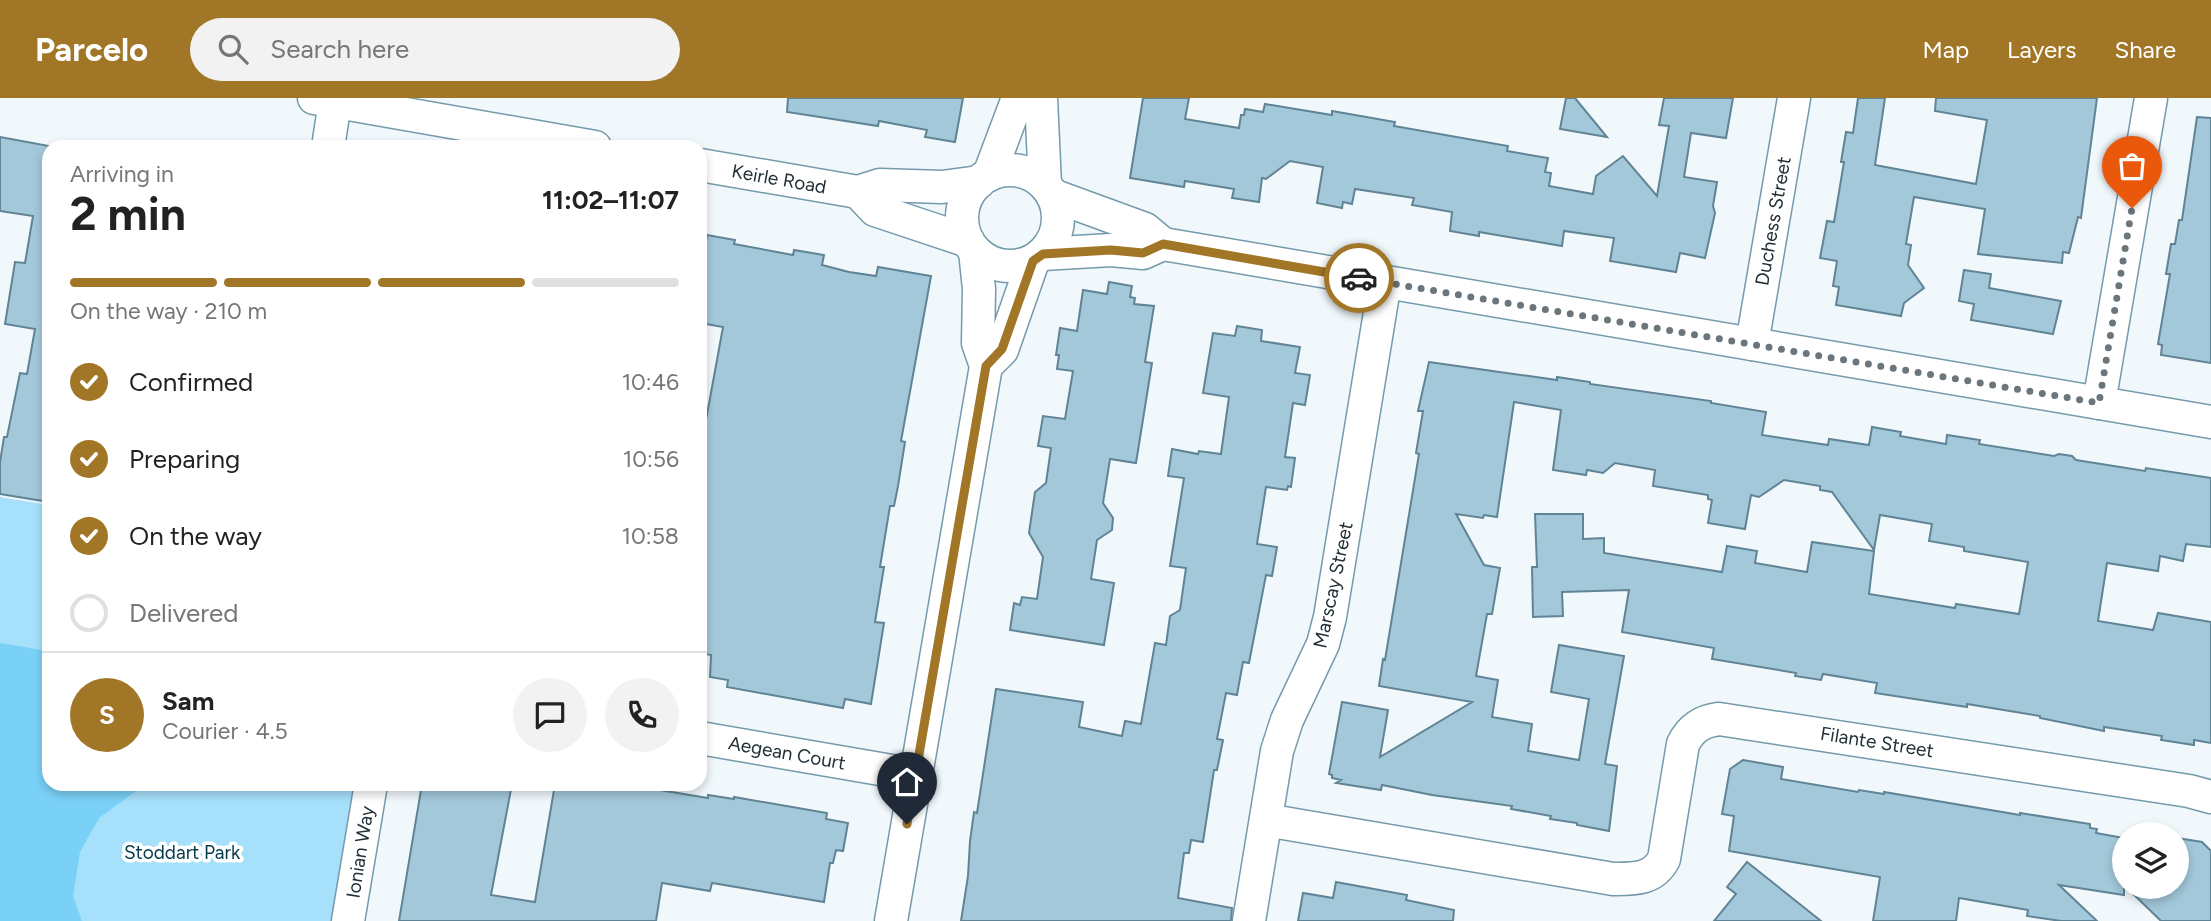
<!DOCTYPE html>
<html lang="en">
<head>
<meta charset="utf-8">
<style>
  body { margin:0; font-family:Figtree,sans-serif; background:#f2f2f2; color:#222; height:100vh; display:flex; flex-direction:column; font-size:26px; white-space:nowrap }
  * { box-sizing:border-box; margin:0 }
  p { font-size:23px; color:#767676 }
  .icon { flex:none; width:38px; height:38px; fill:none; stroke:currentColor; stroke-width:2; stroke-linecap:round; stroke-linejoin:round }
  .map { position:relative; flex:1; overflow:hidden }
  .side { position:absolute; left:42px; top:42px; width:665px; height:651px; display:flex; flex-direction:column; background:#fff; border-radius:21px; box-shadow:0 4px 10px #0003 }
  .side>* { flex:none }
  .tools { position:absolute; left:2112px; top:724px; display:grid; gap:14px }
  .tools a { display:grid; place-items:center; width:77px; height:77px; border-radius:50%; background:#fff; box-shadow:0 4px 10px #0003; font-size:35px }
  .pin { position:absolute; display:grid; place-items:center; width:60px; height:60px; color:#fff; margin:-72px -30px; border-radius:50% 50% 50% 0; rotate:-45deg; box-shadow:0 0 7px #0007 }
  .pin .icon { rotate:45deg }
  .courier { position:absolute; display:grid; place-items:center; width:70px; height:70px; margin:-35px; border:5px solid #a27627; border-radius:50%; background:#fff; color:#222; box-shadow:0 2px 9px #0007 }
  .summary em { font-style:normal; font-weight:700 }
  .summary div { display:flex; flex-direction:column-reverse }
  .summary { display:flex; align-items:center; justify-content:space-between; height:119px; padding:0 28px }
  h1 { font-size:46px; font-weight:700; line-height:52px }
  .bar { display:grid; grid-template-columns:repeat(4,1fr); gap:10px 7px; align-content:center; height:84px; padding:0 28px }
  .bar i { height:9px; border-radius:5px; background:#e0e0e0 }
  .bar .selected { background:#a27627 }
  .bar p { grid-column:span 4 }
  .line { display:flex; align-items:center; gap:18px; padding:0 28px; border-top:2px solid #e0e0e0 }
  .line div { flex:1 }
  .round { display:grid; place-items:center; flex:none; width:74px; height:74px; border-radius:37px; background:#f2f2f2 }
  ol { padding:0 28px; list-style:none }
  li { display:flex; align-items:center; gap:21px; height:77px }
  li p { margin-inline-start:auto }
  li .icon { padding:7px; border-radius:50%; background:#a27627; color:#fff; stroke-width:4 }
  li:last-child { color:#767676 }
  li i { width:38px; height:38px; border:4px solid #e0e0e0; border-radius:50% }
  header { display:flex; align-items:center; gap:42px; box-sizing:border-box; height:98px; padding:0 35px; background:#a27627; color:#fff }
  header strong { font-size:33px }
  nav { display:flex; gap:38px; margin-inline-start:auto; font-size:24px }
  .search { width:490px; height:63px; background:#f2f2f2; display:flex; align-items:center; gap:18px; box-sizing:border-box; padding:0 24px; border-radius:38px; color:#767676; font-size:26px }
  .map>svg:first-child { display:block }
  .green { fill:#a6e0fb }
  .forest { fill:#7ad1f7 }
  .building { fill:#a2c8da; stroke:#608495; stroke-width:2 }
  .lines { fill:none; stroke-linecap:round; stroke-linejoin:round }
  .minor-casing { stroke:#759aab; stroke-width:35 }
  .minor { stroke:#fff; stroke-width:32 }
  .done { stroke:#6a767c; stroke-width:7; stroke-dasharray:0 12.6 }
  .route { stroke:#a27627; stroke-width:9 }
  .labels { text-anchor:middle; dominant-baseline:central; stroke-width:7; stroke-linejoin:round; paint-order:stroke }
  .street-label { font-size:19px; fill:#213037; stroke:#fff }
  .park-label { font-size:19px; fill:#043a4d; stroke:#fff }
</style>
</head>
<body>
<header>
<strong>Parcelo</strong>
<div class="search"><svg class="icon" aria-label="search" viewBox="0 0 24 24"><circle cx="10" cy="10" r="6"/><path d="M15 15l6 6"/></svg>Search here</div>
<nav><a>Map</a><a>Layers</a><a>Share</a></nav>
</header>
<div class="map">
<svg width="2211" height="823" viewBox="0 0 2211 823">
  <rect width="100%" height="100%" fill="#f1f8fc"/>
  <polygon class="green" points="0,399 49,407 49,686 357,686 334,823 0,823"/>
  <polygon class="forest" points="0,545 42,552 49,545 49,686 141,686 140,690 99,720 80,754 73,798 82,823 0,823"/>
  <g class="building">
    <polygon points="788,0 963,0 955,44 925,39 927,32 879,23 878,28 787,14"/>
    <polygon points="1143,0 1189,0 1185,21 1239,30 1241,17 1244,17 1245,11 1263,14 1265,6 1332,17 1332,13 1395,24 1394,28 1508,48 1507,53 1548,60 1545,74 1551,75 1549,88 1593,96 1596,78 1623,58 1657,98 1669,28 1659,27 1664,0 1733,0 1726,40 1691,35 1684,79 1717,84 1713,108 1715,115 1705,160 1680,155 1676,174 1610,163 1614,140 1564,133 1562,148 1479,134 1479,138 1450,133 1452,114 1412,107 1414,100 1355,91 1352,106 1343,104 1342,110 1317,105 1323,69 1290,63 1266,81 1262,80 1259,104 1232,100 1234,91 1185,83 1184,89 1130,80"/>
    <polygon points="1566,0 1575,0 1607,39 1560,31"/>
    <polygon points="1858,0 1885,0 1875,67 1976,86 1987,22 1935,13 1936,0 2097,0 2081,120 2078,119 2069,155 2063,154 2062,165 1978,156 1985,111 1914,99 1906,146 1911,147 1908,167 1924,190 1904,205 1901,218 1836,207 1839,189 1833,188 1837,163 1820,160 1827,123 1834,124 1844,64 1841,64 1846,34 1853,35"/>
    <polygon points="2197,19 2211,20 2211,265 2161,257 2162,247 2158,246 2170,176 2166,176 2171,146 2175,146 2179,122 2182,122"/>
    <polygon points="0,39 49,48 49,404 0,396 0,364 4,339 7,339 20,275 27,276 35,231 5,226 15,164 25,165 33,118 0,113"/>
    <polygon points="707,137 735,142 734,146 793,157 794,152 824,157 822,167 849,174 876,178 878,169 931,178 901,343 905,344 898,388 894,408 890,408 880,469 884,469 875,524 884,525 871,606 845,601 843,610 727,589 728,582 710,579 711,557 700,555 700,321 706,322 723,229 700,225 700,180"/>
    <polygon points="1964,172 1991,176 1989,190 2061,203 2053,236 1971,222 1974,206 1959,203"/>
    <polygon points="1109,184 1132,188 1130,199 1135,200 1134,206 1154,208 1145,264 1152,265 1136,365 1110,361 1103,405 1113,420 1112,432 1097,442 1091,481 1114,485 1104,547 1010,532 1014,505 1020,507 1022,499 1037,501 1043,459 1029,435 1035,394 1046,385 1051,350 1038,348 1043,318 1065,321 1073,273 1057,271 1059,257 1056,257 1060,230 1077,233 1083,192 1107,196"/>
    <polygon points="1237,228 1262,232 1261,243 1300,249 1295,275 1310,277 1305,307 1293,305 1285,359 1295,360 1291,389 1288,388 1287,392 1266,389 1257,446 1277,449 1272,478 1266,477 1249,565 1243,564 1237,597 1226,595 1217,641 1223,642 1217,672 1214,672 1203,744 1191,742 1189,755 1184,755 1178,800 1232,810 1231,823 961,823 968,778 970,743 974,714 977,715 996,591 1083,604 1079,629 1122,638 1125,623 1141,626 1155,545 1166,547 1170,518 1180,512 1186,470 1170,468 1184,380 1168,378 1172,351 1198,356 1199,353 1221,356 1229,299 1203,295 1213,235 1235,238"/>
    <polygon points="1429,264 1557,282 1557,279 1590,284 1590,286 1711,303 1711,305 1766,314 1762,337 1828,347 1829,341 1869,347 1872,329 1901,334 1900,338 1946,346 1947,337 1980,342 1979,346 2054,358 2059,356 2072,358 2076,362 2145,373 2146,370 2211,380 2211,449 2186,446 2183,463 2160,458 2158,473 2107,465 2098,523 2153,532 2158,515 2211,524 2211,645 2194,642 2194,647 2161,642 2162,638 2104,629 2104,633 2040,620 2040,618 1967,606 1967,609 1875,595 1877,585 1823,576 1821,582 1795,578 1796,575 1712,561 1714,550 1622,534 1629,492 1562,494 1563,518 1533,519 1532,469 1537,469 1535,416 1583,416 1583,441 1604,440 1604,455 1722,474 1727,448 1757,453 1755,465 1807,474 1812,444 1874,453 1869,496 1955,510 1956,506 2019,516 2028,464 1964,453 1964,449 1929,443 1932,426 1880,417 1874,452 1832,394 1820,392 1820,388 1784,382 1759,399 1751,397 1745,431 1708,425 1712,402 1708,401 1708,397 1653,388 1655,372 1615,365 1603,375 1587,372 1586,377 1553,372 1561,312 1514,304 1497,419 1484,417 1483,420 1456,416 1484,467 1500,470 1492,516 1487,516 1476,578 1498,582 1492,619 1532,626 1528,653 1579,662 1589,601 1551,594 1559,547 1624,558 1605,666 1617,668 1609,733 1577,727 1577,725 1550,721 1551,718 1511,711 1512,708 1432,697 1382,687 1381,692 1336,685 1341,682 1332,680 1332,677 1329,676 1342,604 1388,612 1380,659 1472,604 1379,588 1383,561 1385,562 1419,356 1416,355 1423,313 1418,313"/>
    <polygon points="1743,662 1783,669 1781,681 1858,694 1859,692 1884,696 1884,694 2020,717 2020,715 2090,726 2090,730 2097,731 2096,735 2124,740 2124,797 2059,787 2097,823 2061,823 2027,818 2028,812 1959,800 1956,823 1873,823 1880,779 1729,753 1734,718 1722,716 1730,671"/>
    <polygon points="422,686 512,686 491,797 535,804 555,686 624,686 708,700 708,697 734,701 734,699 827,715 826,721 848,725 843,753 836,752 833,765 830,765 824,804 712,785 710,793 662,785 656,823 399,823"/>
    <polygon points="2177,740 2202,744 2211,753 2211,823 2161,823 2126,789 2177,789"/>
    <polygon points="1747,764 1821,823 1714,823 1736,796 1727,789"/>
    <polygon points="1336,784 1407,797 1406,802 1454,812 1453,823 1298,823 1303,795 1333,800"/>
  </g>
  <g class="lines">
    <g class="minor-casing">
      <g id="minor">
        <polyline points="314,0 595,49"/>
        <polyline points="1041,0 1045,87"/>
        <polyline points="328,49 335,4"/>
        <polyline points="700,67 858,94 880,87 942,89 979,84"/>
        <circle cx="1010" cy="120" r="48"/>
        <polyline points="989,77 1018,0"/>
        <polyline points="858,94 875,112 968,143"/>
        <polyline points="1052,97 1145,131 1163,146 2211,324"/>
        <polyline points="1043,156 1111,152 1143,155 1163,146"/>
        <polyline points="1752,246 1794,0"/>
        <polyline points="986,268 1002,252 1033,163"/>
        <polyline points="2099,305 2151,0"/>
        <polyline points="700,640 915,677"/>
        <path d="M1266,722L1613,781C1634,781 1653,782 1664,761L1683,646C1691,630 1702,623 1719,621L2189,693L2211,699"/>
        <polyline points="348,823 371,686"/>
        <polyline points="891,823 986,268 978,245 979,191 975,153"/>
        <polyline points="1249,823 1277,653 1287,622 1323,546 1330,519 1385,184"/>
      </g>
    </g>
    <use href="#minor" class="minor"/>
  </g>
  <g class="lines">
    <polyline class="done" points="1359,180 2099,305 2132,110"/>
    <polyline class="route" points="907,726 986,268 1002,251 1033,163 1043,156 1111,152 1143,155 1163,146 1359,180"/>
  </g>
  <g class="labels">
    <g class="street-label">
      <text transform="translate(779 81) rotate(10)">Keirle Road</text>
      <text transform="translate(1773 123) rotate(-80)">Duchess Street</text>
      <text transform="translate(1333 487) rotate(-78)">Marscay Street</text>
      <text transform="translate(1877 644) rotate(9)">Filante Street</text>
      <text transform="translate(787 655) rotate(10)">Aegean Court</text>
      <text transform="translate(360 754) rotate(-81)">Ionian Way</text>
    </g>
    <g class="park-label">
      <text x="182" y="754">Stoddart Park</text>
    </g>
  </g>
</svg>
<div class="tools">
<a><svg class="icon" aria-label="layers" viewBox="0 0 24 24"><path d="M12 4l9 5-9 5-9-5zM3 14l9 5 9-5"/></svg></a>
</div>
<div class="pin" style="left:2132px;top:110px;background:#ea580c"><svg class="icon" aria-label="bag" viewBox="0 0 24 24"><path d="M5 8h14l-1 12H6zM9 8a3 3 0 0 1 6 0"/></svg></div>
<div class="pin" style="left:907px;top:726px;background:#1f2937"><svg class="icon" aria-label="home" viewBox="0 0 24 24"><path d="M3 11l9-7 9 7M6 9v11h12V9"/></svg></div>
<div class="courier" style="left:1359px;top:180px"><svg class="icon" aria-label="car" viewBox="0 0 24 24"><path d="M5 17H2v-5l4-1 3-4h7l3 4 3 1v5h-3M9 17h6M6 11h13"/><circle cx="7" cy="17" r="2"/><circle cx="17" cy="17" r="2"/></svg></div>
<section class="side">
<div class="summary"><div><h1>2 min</h1><p>Arriving in</p></div><em>11:02–11:07</em></div>
<div class="bar"><i class="selected"></i><i class="selected"></i><i class="selected"></i><i></i><p>On the way · 210 m</p></div>
<ol>
<li><svg class="icon" aria-label="check" viewBox="0 0 24 24"><path d="M5 12l5 5 9-10"/></svg>Confirmed<p>10:46</p></li>
<li><svg class="icon" aria-label="check" viewBox="0 0 24 24"><path d="M5 12l5 5 9-10"/></svg>Preparing<p>10:56</p></li>
<li><svg class="icon" aria-label="check" viewBox="0 0 24 24"><path d="M5 12l5 5 9-10"/></svg>On the way<p>10:58</p></li>
<li><i></i>Delivered</li>
</ol>
<div class="line" style="height:126px"><b class="round" style="background:#a27627;color:#fff">S</b><div><b>Sam</b><p>Courier · 4.5</p></div><a class="round"><svg class="icon" aria-label="chat" viewBox="0 0 24 24"><path d="M4 5h16v11H9l-5 4z"/></svg></a><a class="round"><svg class="icon" aria-label="phone" viewBox="0 0 24 24"><path d="M5 4h4l2 5-3 2q2 4 5 5l2-3 5 2v4C11 20 4 13 5 4z"/></svg></a></div>
</section>
</div>
</body>
</html>
